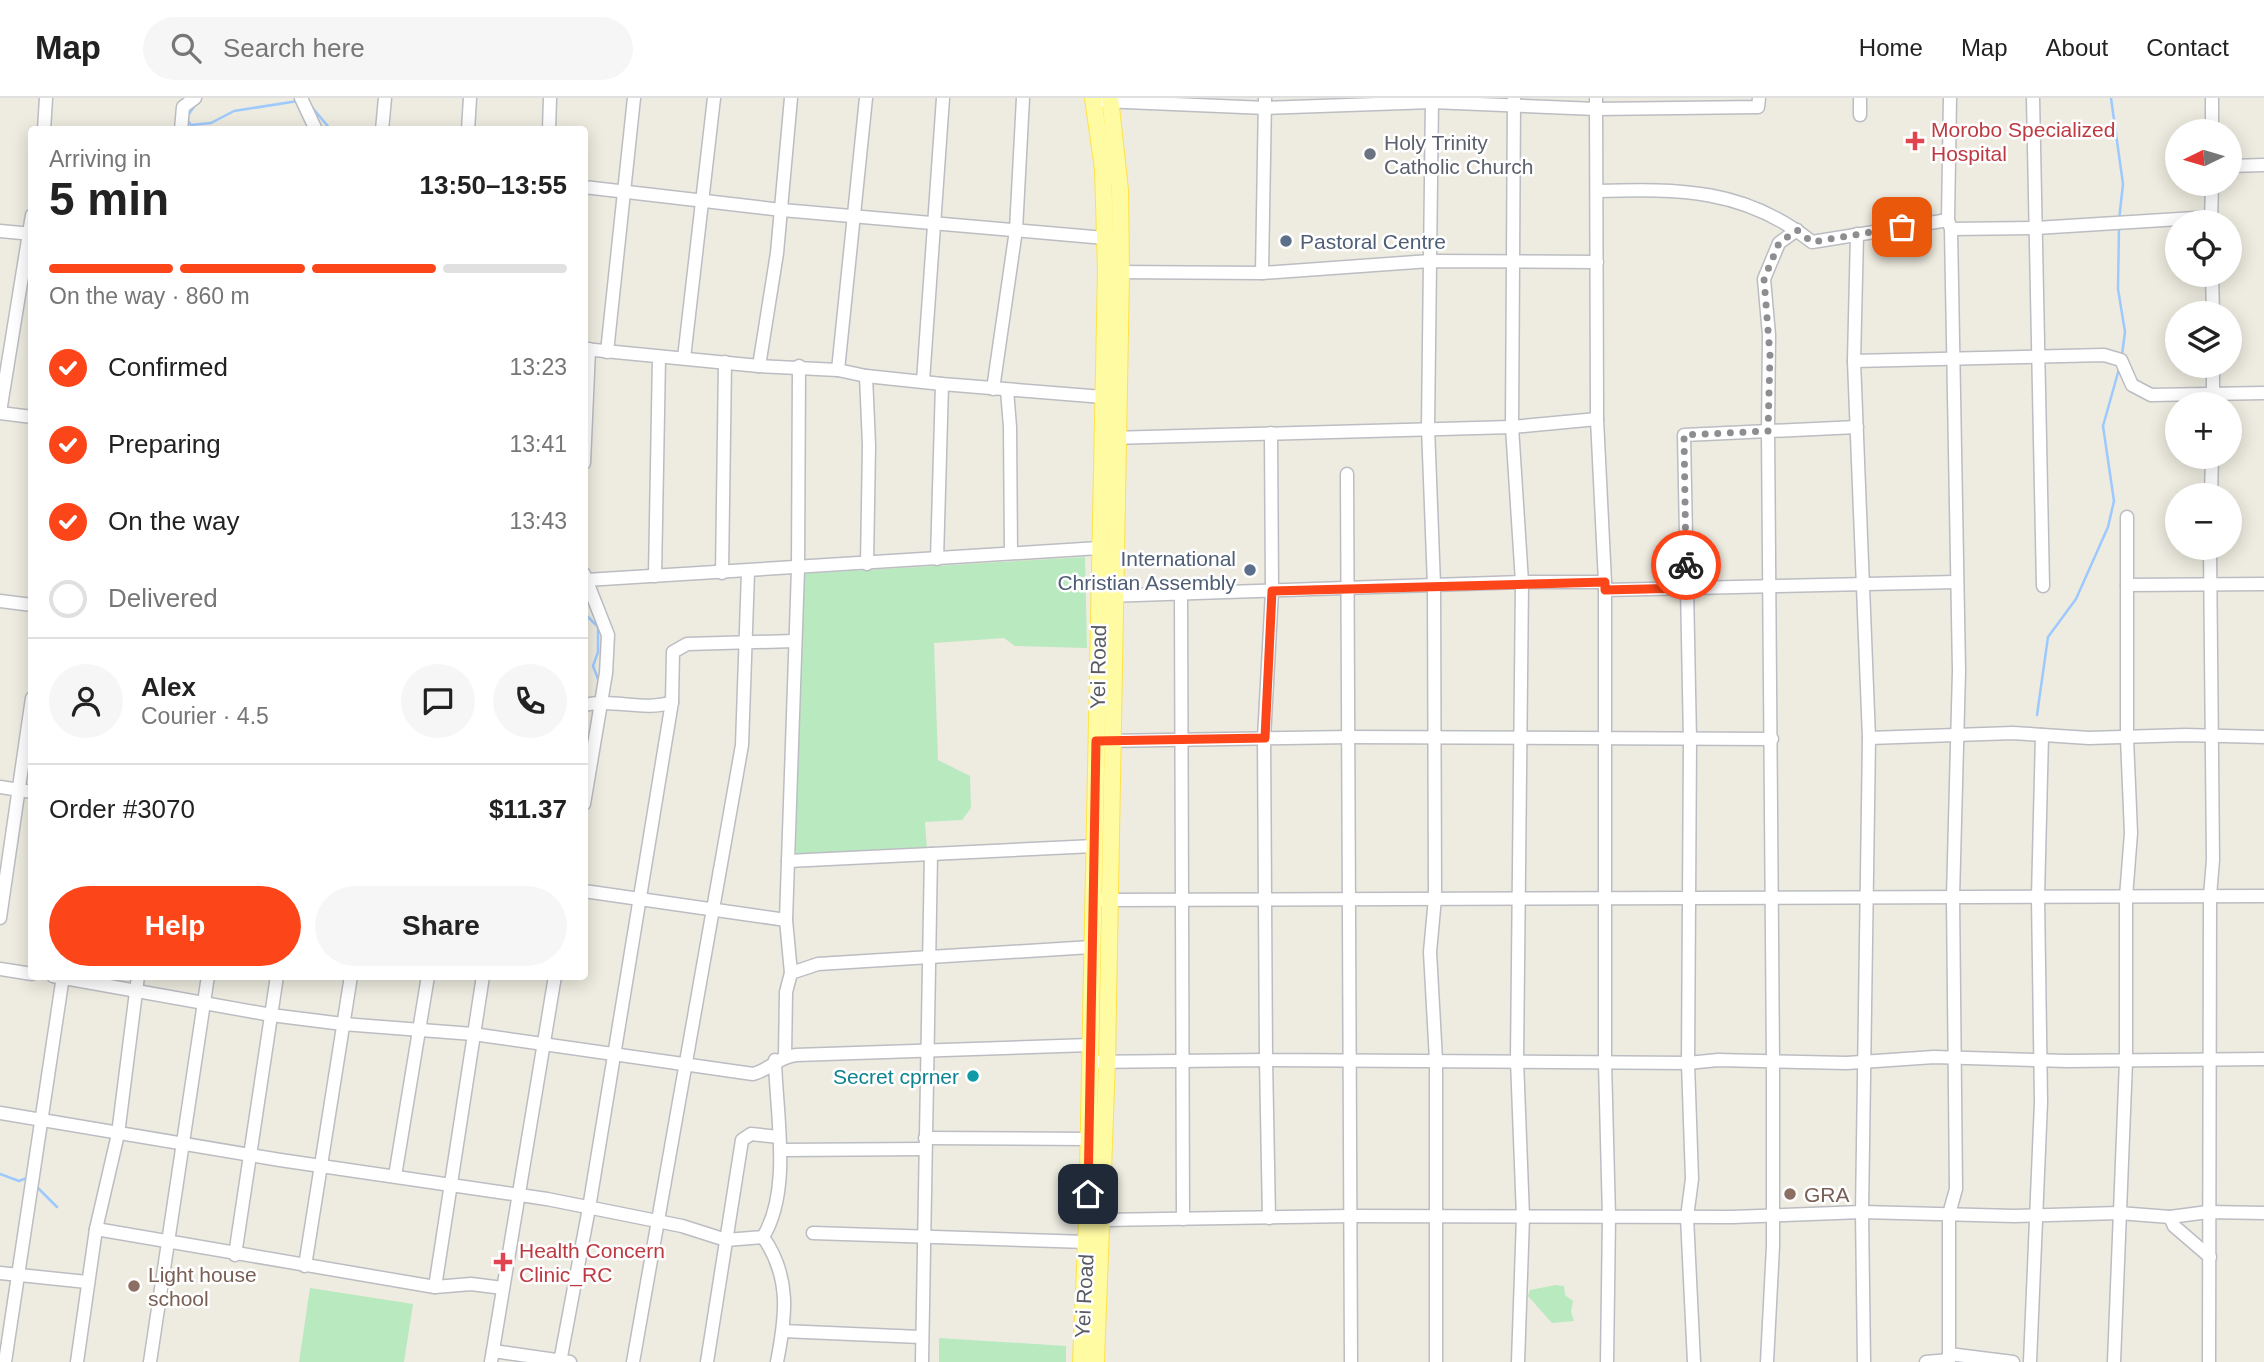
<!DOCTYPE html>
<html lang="en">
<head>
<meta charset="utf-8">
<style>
  body { margin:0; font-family:Arial,sans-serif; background:#f6f6f6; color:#222; height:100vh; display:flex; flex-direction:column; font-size:26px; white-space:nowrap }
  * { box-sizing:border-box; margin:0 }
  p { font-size:23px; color:#767676 }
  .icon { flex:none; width:38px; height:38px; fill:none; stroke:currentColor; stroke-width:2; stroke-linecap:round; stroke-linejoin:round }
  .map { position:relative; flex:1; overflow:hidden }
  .sheet { position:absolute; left:28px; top:28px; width:560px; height:854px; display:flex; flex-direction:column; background:#fff; border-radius:7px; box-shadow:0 4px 18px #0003 }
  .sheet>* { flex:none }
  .needle { width:46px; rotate:265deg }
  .buttons { position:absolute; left:2165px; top:21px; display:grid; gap:14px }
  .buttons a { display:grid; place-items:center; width:77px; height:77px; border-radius:50%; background:#fff; box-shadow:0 4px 18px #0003; font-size:35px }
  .pin { position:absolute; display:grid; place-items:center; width:60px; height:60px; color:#fff; margin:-30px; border-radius:14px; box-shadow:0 4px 10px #0006 }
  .courier { position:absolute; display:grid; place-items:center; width:70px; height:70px; margin:-35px; border:5px solid #fc4518; border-radius:50%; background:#fff; color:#222; box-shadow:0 2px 9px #0007 }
  .head em { font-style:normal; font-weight:600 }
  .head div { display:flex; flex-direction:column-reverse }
  .head { display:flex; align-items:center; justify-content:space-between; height:119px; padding:0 21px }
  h1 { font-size:46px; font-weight:600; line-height:52px }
  .bar { display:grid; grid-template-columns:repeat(4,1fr); gap:10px 7px; align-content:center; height:84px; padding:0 21px }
  .bar i { height:9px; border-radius:5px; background:#e0e0e0 }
  .bar .active { background:#fc4518 }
  .bar p { grid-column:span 4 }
  .line { display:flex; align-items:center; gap:18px; padding:0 21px; border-top:2px solid #e0e0e0 }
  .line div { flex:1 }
  .round { display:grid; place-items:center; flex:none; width:74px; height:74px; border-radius:37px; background:#f6f6f6 }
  ol { padding:0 21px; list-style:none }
  li { display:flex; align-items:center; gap:21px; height:77px }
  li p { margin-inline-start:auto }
  li .icon { padding:7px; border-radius:50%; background:#fc4518; color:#fff; stroke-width:4 }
  li:last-child { color:#767676 }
  li i { width:38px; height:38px; border:4px solid #e0e0e0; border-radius:50% }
  .button { display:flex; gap:14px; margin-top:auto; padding:14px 21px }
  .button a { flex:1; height:80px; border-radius:42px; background:#fc4518; color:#fff; font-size:28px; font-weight:600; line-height:80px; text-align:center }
  .button a+a { background:#f6f6f6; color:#222 }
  header { display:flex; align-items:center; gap:42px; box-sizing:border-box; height:98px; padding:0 35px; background:#fff; border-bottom:2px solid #e0e0e0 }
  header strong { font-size:33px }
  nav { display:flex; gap:38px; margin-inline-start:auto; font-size:24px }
  .search { width:490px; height:63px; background:#f6f6f6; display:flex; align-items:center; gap:18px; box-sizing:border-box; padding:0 24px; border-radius:38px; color:#767676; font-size:26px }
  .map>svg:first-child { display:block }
  .green { fill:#b9e9bf }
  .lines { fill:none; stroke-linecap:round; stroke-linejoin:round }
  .stream { stroke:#9ec9ff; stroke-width:2.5 }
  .minor-casing { stroke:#bbbdc3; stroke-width:15 }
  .major-casing { stroke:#ffe247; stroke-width:18 }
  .minor { stroke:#fff; stroke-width:12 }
  .major { stroke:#fffba3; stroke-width:16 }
  .done { stroke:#8d8e8f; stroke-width:7; stroke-dasharray:0 12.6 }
  .route { stroke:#fc4518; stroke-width:9 }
  .health-dot { fill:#e0444e; stroke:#fff; stroke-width:2.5 }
  .worship-dot { fill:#6b7280; stroke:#fff; stroke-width:2.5 }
  .service-dot { fill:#5c6f8a; stroke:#fff; stroke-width:2.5 }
  .culture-dot { fill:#0f9aa8; stroke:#fff; stroke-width:2.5 }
  .education-dot { fill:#8d6e63; stroke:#fff; stroke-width:2.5 }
  .labels { text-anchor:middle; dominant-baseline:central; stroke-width:5; stroke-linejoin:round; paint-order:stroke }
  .health-label { font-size:21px; fill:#be3a42; stroke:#fff; text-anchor:start }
  .worship-label { font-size:21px; fill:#5b616d; stroke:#fff; text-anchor:start }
  .service-label { font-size:21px; fill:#4e5e75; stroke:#fff; text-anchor:start }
  .street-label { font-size:21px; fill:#595c63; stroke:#fff }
  .culture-label { font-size:21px; fill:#0d838f; stroke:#fff; text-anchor:end }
  .education-label { font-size:21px; fill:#785e54; stroke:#fff; text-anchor:start }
</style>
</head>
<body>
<header>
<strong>Map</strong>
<div class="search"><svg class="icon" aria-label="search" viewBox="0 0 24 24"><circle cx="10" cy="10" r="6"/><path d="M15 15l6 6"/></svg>Search here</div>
<nav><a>Home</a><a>Map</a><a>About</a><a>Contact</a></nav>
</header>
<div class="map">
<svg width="2264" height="1264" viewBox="0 0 2264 1264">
  <rect width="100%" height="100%" fill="#eeece0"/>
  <g class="green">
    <polygon points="1085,459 1087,550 1015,548 1004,540 934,545 938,662 970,678 971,710 962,722 925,724 927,752 796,758 800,476"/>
    <polygon points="1556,1187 1564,1188 1565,1197 1573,1203 1571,1214 1574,1223 1552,1225 1528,1198 1530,1192"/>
    <polygon points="310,1190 413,1206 404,1264 299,1264"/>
    <polygon points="939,1240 1066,1248 1066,1264 939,1264"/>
  </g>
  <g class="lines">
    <g class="stream">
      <polyline points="2111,0 2123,86 2119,122"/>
      <polyline points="196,6 186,20 191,27 211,25 234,13 298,3"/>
      <polyline points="311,8 331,32"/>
      <polyline points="2119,128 2118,191 2125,234 2122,257"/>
      <polyline points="584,515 598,529 598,554 593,568 600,586"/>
      <polyline points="2037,617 2048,539 2076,501 2108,429 2114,403 2103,328 2119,271"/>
      <polyline points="0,1076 19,1083 29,1079"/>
      <polyline points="36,1088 57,1109"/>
    </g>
    <g class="minor-casing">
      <g id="minor">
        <polyline points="301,0 316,32"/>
        <polyline points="1432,0 1428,329 1434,487 1435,800 1430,854 1436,962 1436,1264"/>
        <polyline points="1514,0 1512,329 1522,484 1517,962 1523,1119 1518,1264"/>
        <polyline points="1596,0 1597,321 1605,484 1605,964 1609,1119 1607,1264"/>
        <polyline points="2033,0 2043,488"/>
        <polyline points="1103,3 1266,10 1432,4 1596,11 1758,9 1759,0"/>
        <polyline points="1860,17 1860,0"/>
        <polyline points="44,32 46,0"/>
        <polyline points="181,32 183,9 195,0"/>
        <polyline points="382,32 385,0"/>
        <polyline points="468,32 470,0"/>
        <polyline points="549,32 550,0"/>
        <polyline points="2212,33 2212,0"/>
        <polyline points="2230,68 2264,67"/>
        <polyline points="584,89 782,112 1105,140"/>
        <path d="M1597,93C1680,91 1744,90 1812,144L1948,122"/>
        <polyline points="2211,124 2212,86"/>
        <polyline points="1951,131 2036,130 2211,119"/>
        <polyline points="0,133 32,136"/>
        <polyline points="1857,136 1854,263 1869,640 1862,1114 1864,1264"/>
        <polyline points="1114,174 1262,175 1430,163 1597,164"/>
        <polyline points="1262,175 1265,0"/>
        <polyline points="2212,177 2213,215"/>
        <polyline points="584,251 759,268 838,272 866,278 942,286 1103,299"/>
        <polyline points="607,254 634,0"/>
        <polyline points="684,260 714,0"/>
        <polyline points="1854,263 2104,257 2121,262 2132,287 2151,297 2264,295"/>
        <polyline points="759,268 777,155 791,0"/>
        <polyline points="2213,268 2213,306"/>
        <polyline points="838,272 866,0"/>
        <polyline points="866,278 869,347 867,466"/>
        <polyline points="923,283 943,0"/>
        <polyline points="993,291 1016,132 1023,0"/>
        <polyline points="1007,292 1010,329 1011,455"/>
        <polyline points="0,314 32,117"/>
        <polyline points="0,315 32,319"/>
        <polyline points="1271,335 1272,493 1264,640 1266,962 1688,965 1718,962 1847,965 1934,959 2067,963 2264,961"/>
        <polyline points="1111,340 1512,329 1597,321"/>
        <polyline points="584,365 589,251"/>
        <polyline points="1347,376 1351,1264"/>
        <polyline points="2211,397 2212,359"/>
        <polyline points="937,461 942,286"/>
        <polyline points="722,475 725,264"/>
        <polyline points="584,476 608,537 606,575 584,706"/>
        <polyline points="655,478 659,259"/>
        <polyline points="586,482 1099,450"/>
        <polyline points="2127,487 2264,486"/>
        <polyline points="1605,492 1956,484"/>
        <polyline points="1181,496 1183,1121"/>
        <polyline points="1106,498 1522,484 1605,484"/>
        <polyline points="0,503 32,507"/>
        <path d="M584,607C613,600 645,614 672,604L673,554L687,546L795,543"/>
        <polyline points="1869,640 2013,635 2089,640 2185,637 2264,639"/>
        <polyline points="1104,643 1350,639 1772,641"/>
        <polyline points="0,689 32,694"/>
        <polyline points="788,763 1094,748"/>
        <polyline points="584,793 786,822"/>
        <polyline points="1103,802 2264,798"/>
        <polyline points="0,820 32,600"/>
        <polyline points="0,871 32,876"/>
        <polyline points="791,875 786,822 798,471 799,268"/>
        <path d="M53,878L271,917L343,926L473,936L753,976C769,972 778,959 796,957L1090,947"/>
        <polyline points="785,959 786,894 791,875 818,866 1091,849"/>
        <polyline points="1090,964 1266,962 1269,1120"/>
        <path d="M0,1015L280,1062L547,1101L682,1128L726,1142L763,1139C792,1092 776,1015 775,962"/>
        <polyline points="925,1040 1089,1041"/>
        <polyline points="783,1052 925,1051"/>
        <polyline points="395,1078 428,878"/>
        <polyline points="2170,1119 2174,1128 2210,1159"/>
        <polyline points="1102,1122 1351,1118 1732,1119 1862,1114 2014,1118 2119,1115 2170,1119 2208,1114 2264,1115"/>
        <polyline points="96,1131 435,1189 471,1186 503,1190"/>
        <polyline points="813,1135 1087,1144"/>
        <path d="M763,1139C791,1179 786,1218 777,1264"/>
        <polyline points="235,1157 277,878"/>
        <polyline points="305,1168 351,878"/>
        <polyline points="0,1175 87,1184"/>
        <polyline points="435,1189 483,878"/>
        <polyline points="783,1233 920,1239"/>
        <polyline points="493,1253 570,1264"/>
        <polyline points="1949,1256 2013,1264"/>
        <polyline points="5,1264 63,878"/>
        <polyline points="77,1264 96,1131 118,1036 138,878"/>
        <polyline points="150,1264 208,878"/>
        <polyline points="491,1264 555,878"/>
        <polyline points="560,1264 589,1110 672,604"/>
        <polyline points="633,1264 742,647 748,474"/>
        <polyline points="707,1264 742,1042 751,1036 779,1039"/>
        <polyline points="922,1264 931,756"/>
        <polyline points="1694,1264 1687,1119 1692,1081 1688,965 1690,642 1684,337 1857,329"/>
        <polyline points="1767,1264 1773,1148 1773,965 1768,333 1769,237 1764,181 1779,145 1797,132"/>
        <polyline points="1926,1264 1949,1262"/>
        <polyline points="1949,1264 1949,1116 1956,1091 1953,799 1959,573 1951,131 1948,122 1950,0"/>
        <polyline points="2030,1264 2041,1004 2038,799 2042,637"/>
        <polyline points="2114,1264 2126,963 2126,799 2131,735 2127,640 2127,419"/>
        <polyline points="2209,1264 2210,798 2213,762 2210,450"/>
      </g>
    </g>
    <g class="major-casing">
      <g id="major">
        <polyline points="1081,1264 1087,1123 1106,172 1103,71 1093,0"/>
        <polyline points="1096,1264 1107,963 1121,175 1120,92 1110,0"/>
      </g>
    </g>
    <use href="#minor" class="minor"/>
    <use href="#major" class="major"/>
  </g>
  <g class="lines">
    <polyline class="done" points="1686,467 1684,337 1768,333 1770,257 1764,181 1779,145 1797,132 1812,144 1902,129"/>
    <polyline class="route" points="1088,1096 1096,643 1265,640 1272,493 1605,484 1605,492 1686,490 1686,467"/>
  </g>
  <g class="health-dot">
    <path d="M1911.5 32.5h7v7h7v7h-7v7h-7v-7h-7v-7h7z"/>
    <path d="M499.5 1153.5h7v7h7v7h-7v7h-7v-7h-7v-7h7z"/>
  </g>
  <circle class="worship-dot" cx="1370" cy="56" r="7"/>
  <g class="service-dot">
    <circle cx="1286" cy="143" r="7"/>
    <circle cx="1250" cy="472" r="7"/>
  </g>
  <circle class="culture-dot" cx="973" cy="978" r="7"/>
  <g class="education-dot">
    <circle cx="1790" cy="1096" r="7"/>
    <circle cx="134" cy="1188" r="7"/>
  </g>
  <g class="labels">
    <g class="health-label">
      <text x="1931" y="31">Morobo Specialized<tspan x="1931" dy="24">Hospital</tspan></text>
      <text x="519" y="1152">Health Concern<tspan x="519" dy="24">Clinic_RC</tspan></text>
    </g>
    <g class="worship-label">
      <text x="1384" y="44">Holy Trinity<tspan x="1384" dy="24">Catholic Church</tspan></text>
    </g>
    <g class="service-label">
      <text x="1300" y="143">Pastoral Centre</text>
      <text x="1236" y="460" text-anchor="end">International<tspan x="1236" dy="24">Christian Assembly</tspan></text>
    </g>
    <g class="street-label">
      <text transform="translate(1098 569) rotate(-89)">Yei Road</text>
      <text transform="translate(1084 1198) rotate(-87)">Yei Road</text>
    </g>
    <g class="culture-label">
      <text x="959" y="978">Secret cprner</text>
    </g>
    <g class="education-label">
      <text x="1804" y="1096">GRA</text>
      <text x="148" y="1176">Light house<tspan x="148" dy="24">school</tspan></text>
    </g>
  </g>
</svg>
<div class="buttons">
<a><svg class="needle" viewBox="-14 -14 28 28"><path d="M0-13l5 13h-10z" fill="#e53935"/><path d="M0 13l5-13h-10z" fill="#767676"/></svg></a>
<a><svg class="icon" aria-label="locate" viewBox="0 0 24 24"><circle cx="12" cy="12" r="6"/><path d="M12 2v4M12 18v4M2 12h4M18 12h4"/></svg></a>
<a><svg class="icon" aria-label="layers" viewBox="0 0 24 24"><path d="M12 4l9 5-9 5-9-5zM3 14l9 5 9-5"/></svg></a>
<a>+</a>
<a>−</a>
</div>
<div class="pin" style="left:1902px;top:129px;background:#ea580c"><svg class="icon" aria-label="bag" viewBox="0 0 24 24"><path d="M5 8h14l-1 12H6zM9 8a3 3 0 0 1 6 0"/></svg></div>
<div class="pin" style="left:1088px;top:1096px;background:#1f2937"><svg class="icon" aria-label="home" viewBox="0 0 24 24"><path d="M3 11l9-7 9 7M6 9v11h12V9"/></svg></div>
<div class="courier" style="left:1686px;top:467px"><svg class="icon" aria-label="bike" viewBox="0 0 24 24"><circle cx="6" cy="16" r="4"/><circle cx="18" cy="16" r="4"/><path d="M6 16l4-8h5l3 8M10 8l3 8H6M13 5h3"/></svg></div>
<section class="sheet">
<div class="head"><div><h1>5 min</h1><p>Arriving in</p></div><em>13:50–13:55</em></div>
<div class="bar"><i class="active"></i><i class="active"></i><i class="active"></i><i></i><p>On the way · 860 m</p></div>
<ol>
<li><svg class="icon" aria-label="check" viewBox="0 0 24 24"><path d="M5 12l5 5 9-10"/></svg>Confirmed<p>13:23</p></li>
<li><svg class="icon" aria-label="check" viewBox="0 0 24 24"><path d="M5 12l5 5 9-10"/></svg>Preparing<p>13:41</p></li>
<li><svg class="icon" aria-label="check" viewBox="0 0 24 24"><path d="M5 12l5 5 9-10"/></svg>On the way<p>13:43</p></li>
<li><i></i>Delivered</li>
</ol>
<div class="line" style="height:126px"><a class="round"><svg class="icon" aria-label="person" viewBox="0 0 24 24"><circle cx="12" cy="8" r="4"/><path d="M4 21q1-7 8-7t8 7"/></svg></a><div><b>Alex</b><p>Courier · 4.5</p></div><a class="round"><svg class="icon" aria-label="chat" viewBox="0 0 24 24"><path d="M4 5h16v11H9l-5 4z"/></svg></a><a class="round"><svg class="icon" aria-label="phone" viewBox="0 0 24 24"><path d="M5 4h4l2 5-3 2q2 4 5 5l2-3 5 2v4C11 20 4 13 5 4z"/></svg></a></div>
<div class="line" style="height:91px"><div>Order #3070</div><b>$11.37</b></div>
<div class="button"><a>Help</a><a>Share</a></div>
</section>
</div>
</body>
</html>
